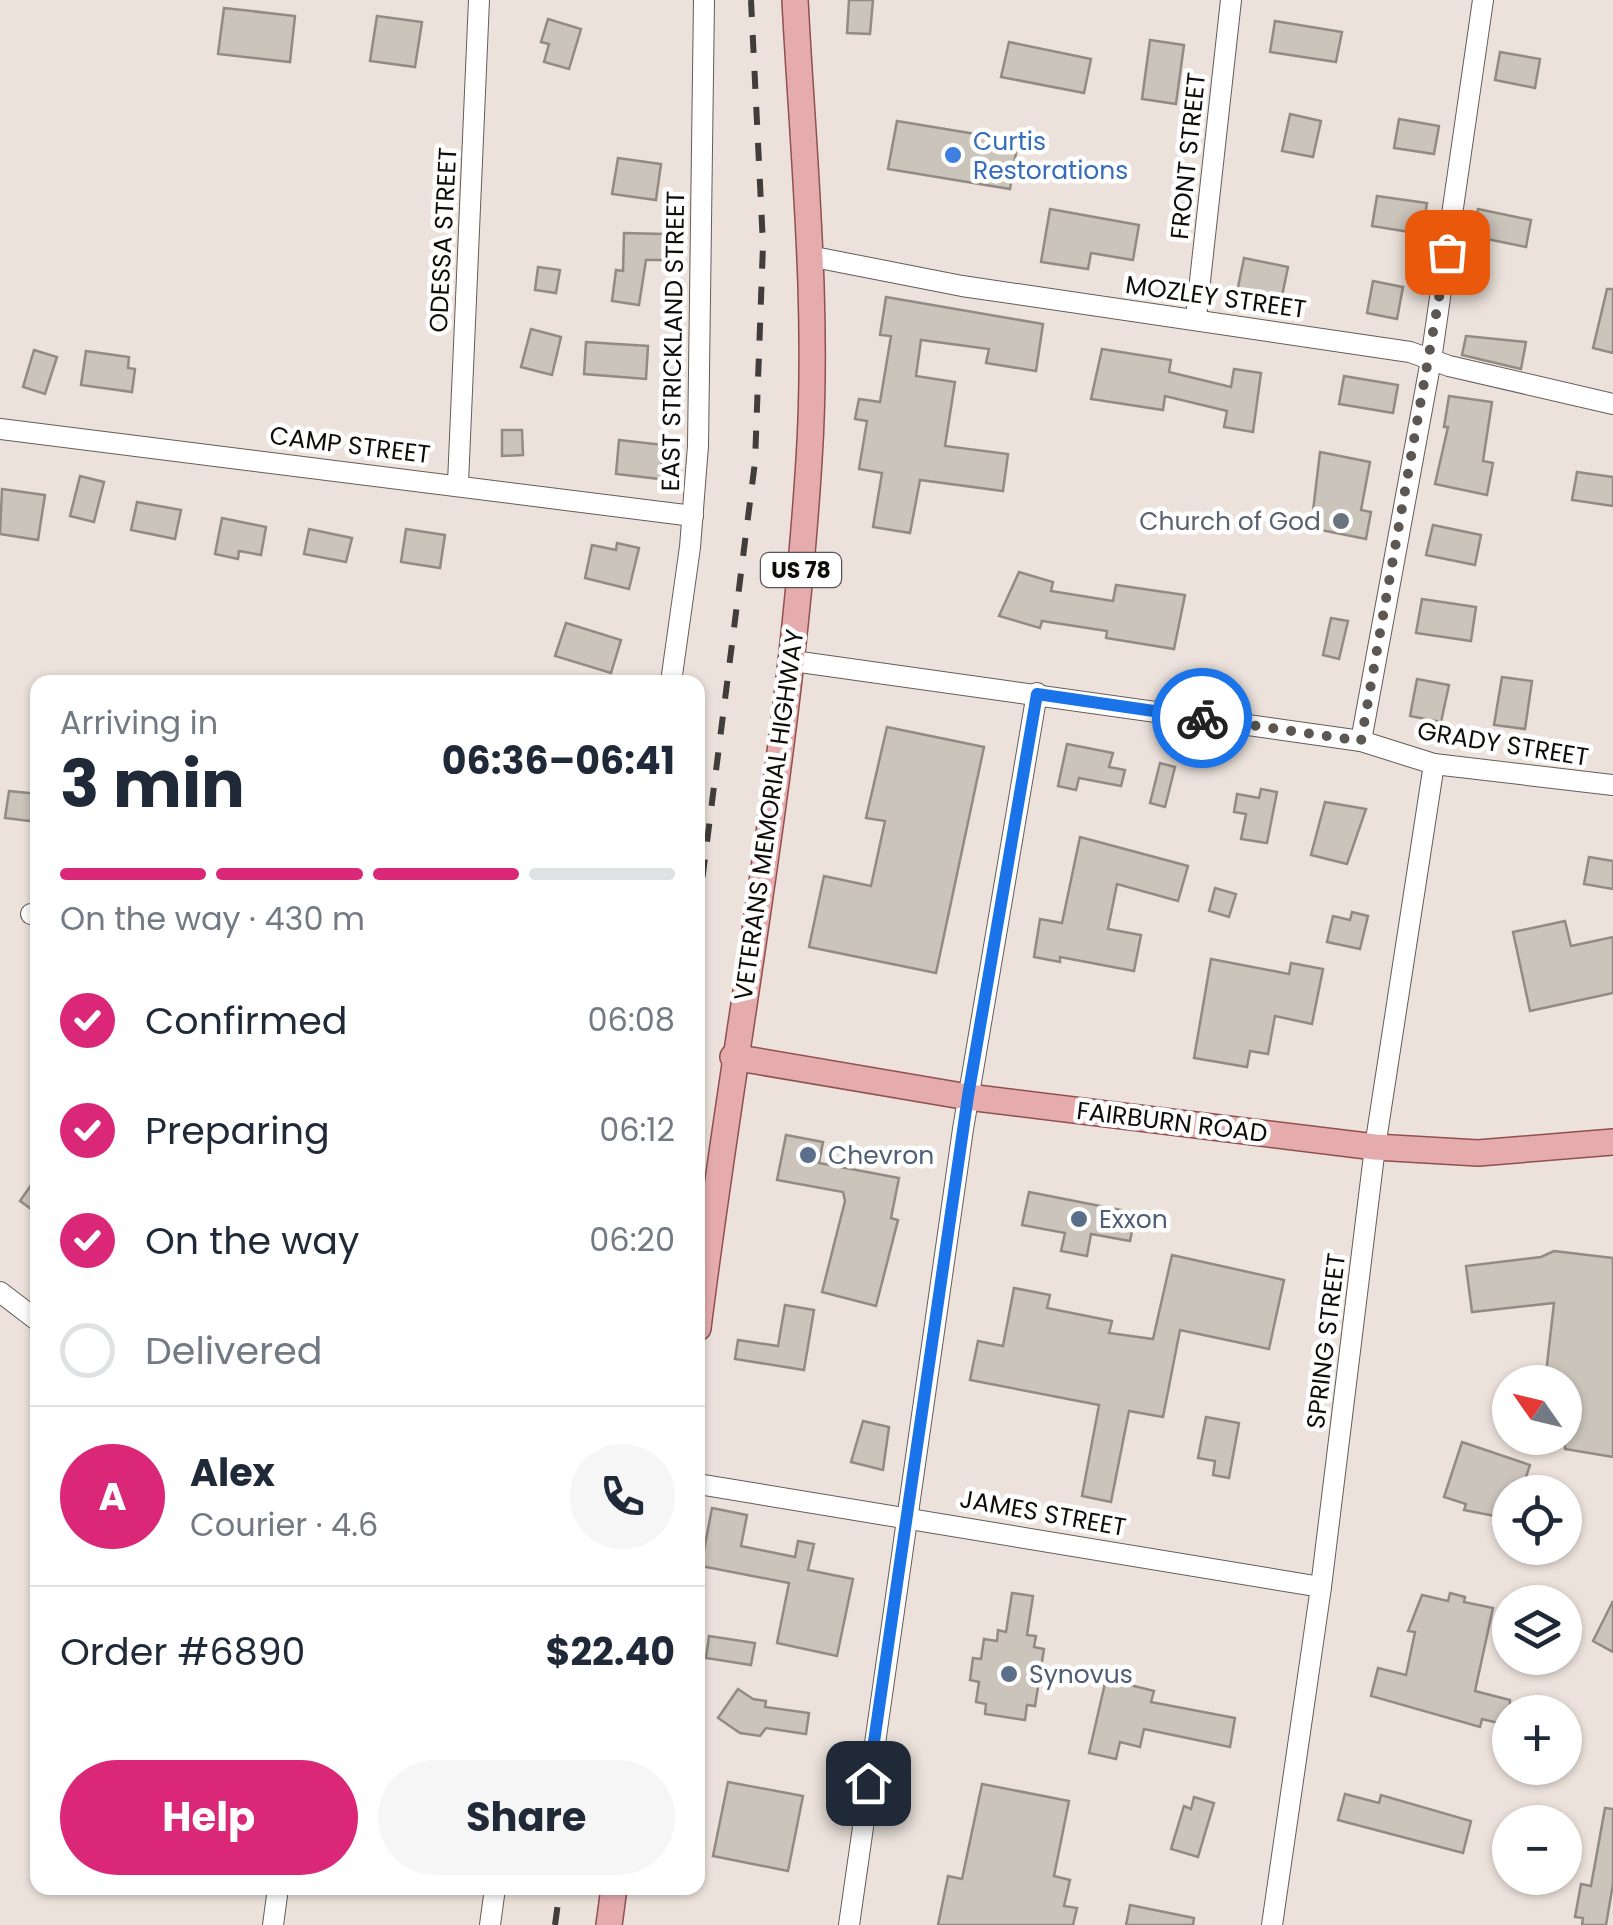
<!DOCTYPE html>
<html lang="en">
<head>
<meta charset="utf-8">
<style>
  body { margin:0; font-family:Poppins,sans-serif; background:#f6f6f7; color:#1f2937; height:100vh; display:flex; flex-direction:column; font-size:38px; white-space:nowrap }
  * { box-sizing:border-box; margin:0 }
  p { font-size:32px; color:#747a83 }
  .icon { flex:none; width:55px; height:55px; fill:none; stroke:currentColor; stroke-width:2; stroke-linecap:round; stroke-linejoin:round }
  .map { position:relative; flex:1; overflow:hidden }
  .drawer { position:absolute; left:30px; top:675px; width:675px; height:1220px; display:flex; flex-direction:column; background:#fff; border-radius:20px; box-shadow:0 2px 8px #0004 }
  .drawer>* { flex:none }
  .needle { width:65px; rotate:304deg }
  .controls { position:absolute; left:1492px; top:1365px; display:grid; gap:20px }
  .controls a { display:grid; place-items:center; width:90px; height:90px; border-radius:50%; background:#fff; box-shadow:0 2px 8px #0004; font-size:50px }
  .pin { position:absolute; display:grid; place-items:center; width:85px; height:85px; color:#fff; margin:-42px; border-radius:20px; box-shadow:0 5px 15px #0006 }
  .courier { position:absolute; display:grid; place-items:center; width:100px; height:100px; margin:-50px; border:8px solid #1a73e8; border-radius:50%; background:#fff; color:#222; box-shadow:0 2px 12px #0007 }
  .summary em { font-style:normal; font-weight:700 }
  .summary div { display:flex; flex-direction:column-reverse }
  .summary { display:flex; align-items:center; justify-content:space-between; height:170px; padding:0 30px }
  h1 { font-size:65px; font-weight:700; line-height:75px }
  .bar { display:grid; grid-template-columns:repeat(4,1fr); gap:15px 10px; align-content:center; height:120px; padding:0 30px }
  .bar i { height:12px; border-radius:8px; background:#e0e1e3 }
  .bar .current { background:#db2777 }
  .bar p { grid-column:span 4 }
  .line { display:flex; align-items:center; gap:25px; padding:0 30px; border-top:2px solid #e0e1e3 }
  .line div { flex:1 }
  .round { display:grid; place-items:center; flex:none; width:105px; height:105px; border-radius:52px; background:#f6f6f7 }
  ol { padding:0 30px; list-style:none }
  li { display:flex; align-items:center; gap:30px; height:110px }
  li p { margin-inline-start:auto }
  li .icon { padding:10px; border-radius:50%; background:#db2777; color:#fff; stroke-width:4 }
  li:last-child { color:#747a83 }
  li i { width:55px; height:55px; border:5px solid #e0e1e3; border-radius:50% }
  .cta { display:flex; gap:20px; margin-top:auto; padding:20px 30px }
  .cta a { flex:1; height:115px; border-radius:60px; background:#db2777; color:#fff; font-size:40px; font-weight:700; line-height:115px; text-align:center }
  .cta a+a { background:#f6f6f7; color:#1f2937 }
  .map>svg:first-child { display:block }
  .building { fill:#cac4bb; stroke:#918b83; stroke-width:2.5 }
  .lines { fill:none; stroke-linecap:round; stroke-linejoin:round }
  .minor-casing { stroke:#655c57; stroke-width:22 }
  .major-casing { stroke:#905050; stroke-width:28 }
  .minor { stroke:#fff; stroke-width:20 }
  .major { stroke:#e6acad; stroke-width:25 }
  .rail { stroke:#413d3a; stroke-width:6; stroke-dasharray:18 18; stroke-linecap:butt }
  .done { stroke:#5c5753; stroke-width:10; stroke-dasharray:0 18 }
  .route { stroke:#1a73e8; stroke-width:12 }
  .shop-dot { fill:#3f7fe0; stroke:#fff; stroke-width:4 }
  .worship-dot { fill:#6b7280; stroke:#fff; stroke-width:4 }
  .service-dot { fill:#5c6f8a; stroke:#fff; stroke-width:4 }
  .labels { text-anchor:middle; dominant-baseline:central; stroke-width:9; stroke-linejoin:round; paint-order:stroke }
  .shield { fill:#fff; stroke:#575554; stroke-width:2.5 }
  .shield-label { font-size:22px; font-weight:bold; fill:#0f0c0a }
  .shop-label { font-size:25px; fill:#366cbe; stroke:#fff; text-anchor:start }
  .street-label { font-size:25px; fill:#0f0c0a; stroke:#fff }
  .worship-label { font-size:25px; fill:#5b616d; stroke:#fff; text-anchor:end }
  .service-label { font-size:25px; fill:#4e5e75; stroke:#fff; text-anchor:start }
</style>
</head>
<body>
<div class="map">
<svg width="1613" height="1925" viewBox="0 0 1613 1925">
  <rect width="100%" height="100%" fill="#ece2db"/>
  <g class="building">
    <polygon points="849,0 873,0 870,34 847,33"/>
    <polygon points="224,8 295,16 290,62 218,54"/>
    <polygon points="377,16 422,22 415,67 370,61"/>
    <polygon points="548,19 581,29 569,69 544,62 549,44 541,42"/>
    <polygon points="1275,21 1342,32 1336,62 1270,52"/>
    <polygon points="1150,40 1184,45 1176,104 1142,99"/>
    <polygon points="1009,42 1091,59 1084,93 1001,77"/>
    <polygon points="1500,52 1540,59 1535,88 1495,80"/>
    <polygon points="1290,114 1321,121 1313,157 1282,151"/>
    <polygon points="1399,119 1439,126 1434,154 1394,148"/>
    <polygon points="897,121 1018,141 1010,189 888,169"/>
    <polygon points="618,158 661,164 656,200 612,194"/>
    <polygon points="1377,196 1427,203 1422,234 1372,226"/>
    <polygon points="1050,209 1139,225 1133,260 1091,253 1088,269 1041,262"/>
    <polygon points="1478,209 1531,220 1526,247 1472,236"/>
    <polygon points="624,233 663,234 663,260 646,260 639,305 612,301 616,270 623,271"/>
    <polygon points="1244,258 1288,267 1281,301 1237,292"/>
    <polygon points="538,267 560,270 556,293 535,290"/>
    <polygon points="1373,281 1403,287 1397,319 1367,313"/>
    <polygon points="1607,289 1613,289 1613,353 1593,348"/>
    <polygon points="886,297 1043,324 1036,371 986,363 989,349 921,340 916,376 955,382 945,446 1008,454 1003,491 920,480 910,533 873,527 882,473 859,469 867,421 855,419 859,399 880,402 891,336 880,335"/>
    <polygon points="531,329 561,337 552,375 521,367"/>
    <polygon points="1466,336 1526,342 1521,369 1462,355"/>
    <polygon points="586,342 648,346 646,379 584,374"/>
    <polygon points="1102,349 1171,360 1169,372 1231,387 1234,369 1261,373 1253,432 1224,427 1227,411 1165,396 1163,410 1091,399"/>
    <polygon points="34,350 57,357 45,394 23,387"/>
    <polygon points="86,351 129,357 128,368 135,369 132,392 81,385"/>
    <polygon points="1344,376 1398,385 1393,413 1339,404"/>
    <polygon points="1449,396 1492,402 1483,461 1493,463 1487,495 1435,484 1448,427 1444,427"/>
    <polygon points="502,430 522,430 523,455 502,456"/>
    <polygon points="619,440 664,445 660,479 616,474"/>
    <polygon points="1320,452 1370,462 1361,510 1371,512 1366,539 1311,528"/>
    <polygon points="1577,472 1613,477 1613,506 1572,500"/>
    <polygon points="80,476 104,482 94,522 70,516"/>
    <polygon points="2,489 45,495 38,540 0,534"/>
    <polygon points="137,502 181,510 175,539 131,530"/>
    <polygon points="222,518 266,527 261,555 239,551 238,559 215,554"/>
    <polygon points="1433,525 1481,535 1475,565 1426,555"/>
    <polygon points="309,529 352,538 346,562 304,554"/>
    <polygon points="406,529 445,535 440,568 401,562"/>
    <polygon points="617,543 639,548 629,589 585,578 592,545 616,550"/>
    <polygon points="1019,572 1053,582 1051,591 1113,601 1116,585 1185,595 1174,649 1106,638 1107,631 1042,621 1040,628 999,616"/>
    <polygon points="1422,599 1476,607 1471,641 1416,633"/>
    <polygon points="1331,618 1348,621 1339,659 1323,655"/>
    <polygon points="566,623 621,640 611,673 555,656"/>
    <polygon points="1502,677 1532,681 1525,729 1494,725"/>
    <polygon points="1417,679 1449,685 1441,722 1410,716"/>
    <polygon points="887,727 984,747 936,973 809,947 824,876 871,886 885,821 866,818"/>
    <polygon points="1067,744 1113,753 1109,767 1125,770 1121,786 1079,778 1076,790 1058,786"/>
    <polygon points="1160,763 1175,767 1165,807 1150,803"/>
    <polygon points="1261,789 1277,792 1267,843 1241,839 1246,814 1234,812 1237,794 1259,798"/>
    <polygon points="9,791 38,794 38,822 5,818"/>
    <polygon points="1325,802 1366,809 1347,864 1311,855"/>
    <polygon points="1080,837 1188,866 1178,901 1117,884 1108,929 1141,935 1134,971 1060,957 1060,962 1034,957 1040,919 1062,923"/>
    <polygon points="1589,857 1613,861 1613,889 1584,884"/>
    <polygon points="1215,888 1236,894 1229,917 1209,911"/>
    <polygon points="1352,912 1368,916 1360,949 1327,942 1333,916 1350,920"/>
    <polygon points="1565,921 1571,946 1613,937 1613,993 1530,1011 1513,932"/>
    <polygon points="1211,959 1289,974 1291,963 1323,969 1312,1024 1275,1016 1268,1054 1250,1051 1247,1067 1194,1058"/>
    <polygon points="786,1135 823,1142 819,1163 899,1178 891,1218 898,1220 876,1306 822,1292 845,1201 843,1192 777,1180"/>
    <polygon points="38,1175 38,1214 20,1201"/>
    <polygon points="1029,1192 1136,1213 1130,1241 1091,1234 1087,1256 1061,1251 1065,1233 1022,1225"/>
    <polygon points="1554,1251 1613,1258 1613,1457 1565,1449 1565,1382 1545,1382 1554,1303 1472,1312 1466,1266 1541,1257"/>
    <polygon points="1172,1255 1284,1280 1269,1349 1180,1330 1163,1417 1129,1411 1111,1502 1082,1496 1099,1405 970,1380 978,1341 1003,1346 1014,1288 1050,1295 1047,1308 1112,1321 1109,1333 1153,1339"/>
    <polygon points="785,1305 814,1310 804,1370 735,1359 738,1340 778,1346"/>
    <polygon points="1206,1417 1239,1423 1229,1478 1213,1475 1215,1461 1198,1458"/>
    <polygon points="863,1421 889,1427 883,1470 851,1462"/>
    <polygon points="1462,1442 1530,1465 1521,1492 1510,1492 1510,1519 1464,1510 1466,1504 1444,1497"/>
    <polygon points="712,1508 747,1515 741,1546 795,1557 798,1541 814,1544 808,1570 853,1579 837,1656 777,1643 789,1583 701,1566"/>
    <polygon points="1012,1593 1033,1596 1027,1635 1036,1636 1034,1647 1044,1649 1035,1706 1027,1705 1025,1720 985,1714 986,1704 976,1702 979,1682 970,1680 973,1658 981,1659 984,1639 997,1641 998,1630 1006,1632"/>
    <polygon points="1450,1593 1465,1597 1464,1602 1493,1608 1475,1691 1510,1700 1510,1726 1482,1719 1480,1727 1371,1696 1378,1668 1406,1675 1415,1632 1408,1631 1422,1595 1448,1601"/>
    <polygon points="1613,1601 1613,1652 1593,1641"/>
    <polygon points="709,1636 755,1643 751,1665 706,1658"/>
    <polygon points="1106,1679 1154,1691 1151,1702 1235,1718 1230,1747 1144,1729 1140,1747 1120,1742 1116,1759 1089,1753"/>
    <polygon points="738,1689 753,1699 766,1701 765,1707 809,1713 806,1734 766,1728 760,1736 740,1733 718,1718"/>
    <polygon points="728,1782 803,1796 788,1871 713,1856"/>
    <polygon points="982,1784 1069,1801 1054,1876 1070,1880 1064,1906 1077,1908 1073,1925 938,1925 948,1876 962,1879"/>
    <polygon points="1345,1794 1379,1803 1381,1795 1471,1821 1463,1853 1338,1820"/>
    <polygon points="1194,1797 1214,1803 1198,1857 1171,1849 1184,1806 1191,1809"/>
    <polygon points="1605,1808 1613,1809 1613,1884 1606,1925 1582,1925 1583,1918 1575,1917 1581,1884 1591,1886"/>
    <polygon points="1130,1905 1194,1918 1193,1925 1126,1925"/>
  </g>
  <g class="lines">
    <g class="minor-casing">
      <g id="minor">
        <polyline points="809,256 962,286 1410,352 1449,366 1613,404"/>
        <polyline points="1196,317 1231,0"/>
        <polyline points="0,429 693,516"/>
        <polyline points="458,483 479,0"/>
        <polyline points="793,661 1361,741 1434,764 1613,785"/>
        <polyline points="671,682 690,547 698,446 704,0"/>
        <polyline points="1361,741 1431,360 1483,0"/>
        <polyline points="31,914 38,915"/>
        <polyline points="0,1292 38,1321"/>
        <polyline points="698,1484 1321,1587"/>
        <polyline points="273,1925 278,1888"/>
        <polyline points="490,1925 495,1888"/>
        <polyline points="849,1925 963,1129 1037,693"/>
        <polyline points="1272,1925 1321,1587 1375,1147 1434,764"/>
      </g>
    </g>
    <g class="major-casing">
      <g id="major">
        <polyline points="733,1057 968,1097 1375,1147 1478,1153 1613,1142"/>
        <path d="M698,1328C734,1039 791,752 809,460C819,307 803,153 795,0"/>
        <polyline points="609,1925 614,1888"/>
      </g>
    </g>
    <use href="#minor" class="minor"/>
    <use href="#major" class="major"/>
    <g class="rail">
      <polyline points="698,913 755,462 763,245 751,0"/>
      <polyline points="555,1925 560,1888"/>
    </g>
  </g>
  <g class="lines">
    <polyline class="done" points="1202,718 1361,741 1447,252"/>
    <polyline class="route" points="868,1783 968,1096 1037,694 1202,718"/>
  </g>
  <circle class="shop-dot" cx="953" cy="155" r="10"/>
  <circle class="worship-dot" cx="1341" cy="521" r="10"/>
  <g class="service-dot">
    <circle cx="808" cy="1155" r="10"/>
    <circle cx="1079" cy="1219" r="10"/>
    <circle cx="1009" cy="1674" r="10"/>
  </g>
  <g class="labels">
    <rect class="shield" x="761" y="553" width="80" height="34" rx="8"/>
    <g class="shield-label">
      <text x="801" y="570">US 78</text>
    </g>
    <g class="shop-label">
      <text x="973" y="141">Curtis<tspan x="973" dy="29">Restorations</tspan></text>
    </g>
    <g class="street-label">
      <text transform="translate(1188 156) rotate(-84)">FRONT STREET</text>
      <text transform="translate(443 240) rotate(-87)">ODESSA STREET</text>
      <text transform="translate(1216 297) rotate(8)">MOZLEY STREET</text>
      <text transform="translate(673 341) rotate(-89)">EAST STRICKLAND STREET</text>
      <text transform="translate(350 445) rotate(7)">CAMP STREET</text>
      <text transform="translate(1503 744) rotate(9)">GRADY STREET</text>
      <text transform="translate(769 815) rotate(-82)">VETERANS MEMORIAL HIGHWAY</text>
      <text transform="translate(1172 1122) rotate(7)">FAIRBURN ROAD</text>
      <text transform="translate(1326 1341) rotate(-83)">SPRING STREET</text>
      <text transform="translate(1043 1513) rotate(10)">JAMES STREET</text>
    </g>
    <g class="worship-label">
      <text x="1321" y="521">Church of God</text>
    </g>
    <g class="service-label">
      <text x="828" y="1155">Chevron</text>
      <text x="1099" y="1219">Exxon</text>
      <text x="1029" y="1674">Synovus</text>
    </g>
  </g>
</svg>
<div class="controls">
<a><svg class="needle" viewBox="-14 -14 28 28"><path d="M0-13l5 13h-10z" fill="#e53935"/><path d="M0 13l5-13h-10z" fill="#747a83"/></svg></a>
<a><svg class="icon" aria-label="locate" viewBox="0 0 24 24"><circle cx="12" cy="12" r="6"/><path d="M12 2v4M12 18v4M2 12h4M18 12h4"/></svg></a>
<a><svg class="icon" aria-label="layers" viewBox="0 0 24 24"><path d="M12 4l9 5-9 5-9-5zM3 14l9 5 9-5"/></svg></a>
<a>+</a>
<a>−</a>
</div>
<div class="pin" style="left:1447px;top:252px;background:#ea580c"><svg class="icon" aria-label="bag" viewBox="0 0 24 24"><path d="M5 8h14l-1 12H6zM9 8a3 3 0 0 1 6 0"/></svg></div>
<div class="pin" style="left:868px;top:1783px;background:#1f2937"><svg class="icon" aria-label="home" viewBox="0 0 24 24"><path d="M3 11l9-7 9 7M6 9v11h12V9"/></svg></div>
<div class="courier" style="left:1202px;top:718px"><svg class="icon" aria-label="bike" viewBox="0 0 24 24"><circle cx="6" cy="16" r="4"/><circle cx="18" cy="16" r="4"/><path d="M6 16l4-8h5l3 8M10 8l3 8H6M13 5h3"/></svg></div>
<section class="drawer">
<div class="summary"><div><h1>3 min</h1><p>Arriving in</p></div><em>06:36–06:41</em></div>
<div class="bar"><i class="current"></i><i class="current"></i><i class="current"></i><i></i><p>On the way · 430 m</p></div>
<ol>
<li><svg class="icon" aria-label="check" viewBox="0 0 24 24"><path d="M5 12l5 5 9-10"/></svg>Confirmed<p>06:08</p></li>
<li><svg class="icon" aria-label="check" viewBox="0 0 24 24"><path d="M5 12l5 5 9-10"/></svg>Preparing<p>06:12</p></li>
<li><svg class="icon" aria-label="check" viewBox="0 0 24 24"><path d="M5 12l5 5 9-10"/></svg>On the way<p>06:20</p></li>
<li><i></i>Delivered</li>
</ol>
<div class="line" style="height:180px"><b class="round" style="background:#db2777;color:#fff">A</b><div><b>Alex</b><p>Courier · 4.6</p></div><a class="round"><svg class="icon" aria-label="phone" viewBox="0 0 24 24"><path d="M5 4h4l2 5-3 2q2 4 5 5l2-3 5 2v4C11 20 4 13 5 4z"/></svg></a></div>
<div class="line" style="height:130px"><div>Order #6890</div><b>$22.40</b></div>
<div class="cta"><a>Help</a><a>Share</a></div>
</section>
</div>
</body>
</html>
